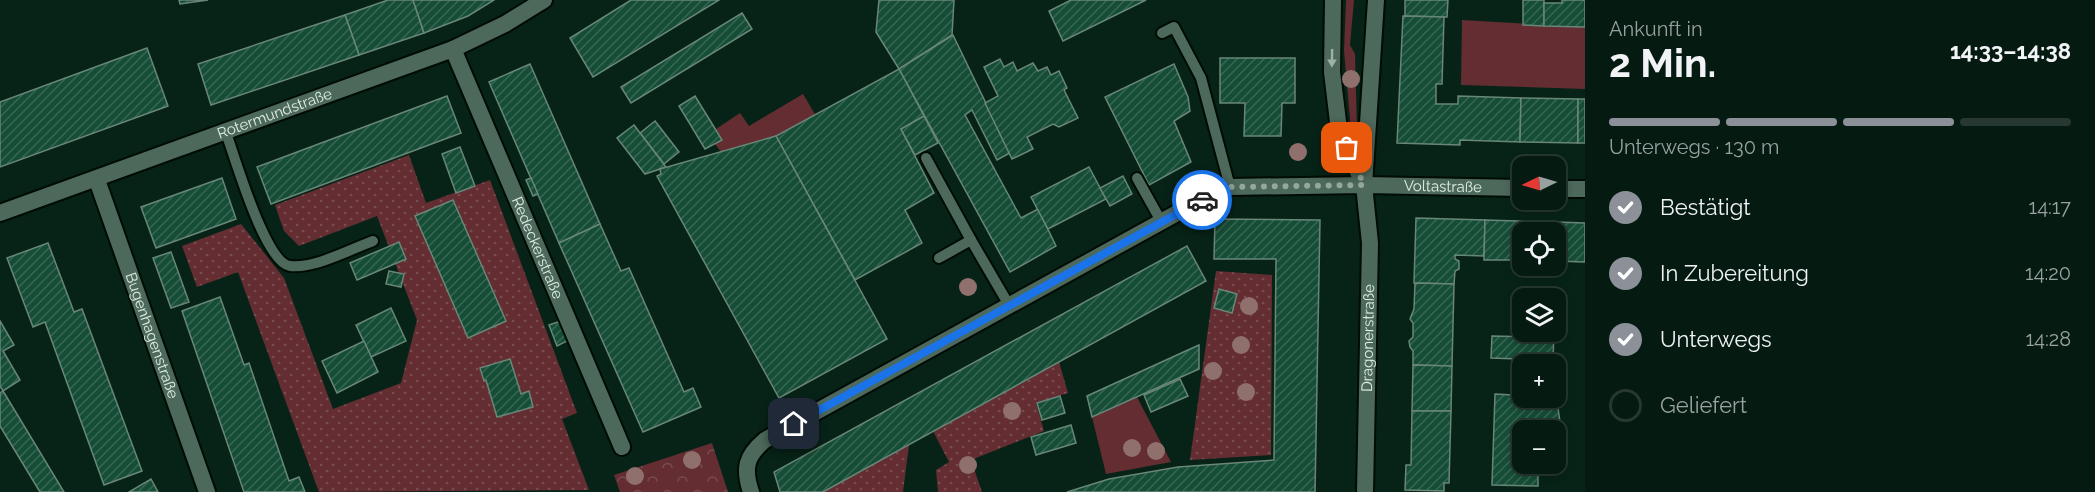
<!DOCTYPE html>
<html lang="de">
<head>
<meta charset="utf-8">
<style>
  body { margin:0; font-family:Raleway,sans-serif; background:#0e231a; color:#f1f3f6; height:100vh; display:flex; flex-direction:column; font-size:22px; white-space:nowrap }
  * { box-sizing:border-box; margin:0 }
  p { font-size:20px; color:#97a19f }
  .icon { flex:none; width:33px; height:33px; fill:none; stroke:currentColor; stroke-width:2; stroke-linecap:round; stroke-linejoin:round }
  .map { position:relative; flex:1; overflow:hidden }
  .drawer { display:flex; flex-direction:column; background:#051a11; width:510px }
  .drawer>* { flex:none }
  .needle { width:39px; rotate:265deg }
  .fabs { position:absolute; left:1512px; top:156px; display:grid; gap:12px }
  .fabs a { display:grid; place-items:center; width:54px; height:54px; border-radius:12px; background:#051a11; box-shadow:0 3px 9px #0003,0 0 0 2px #263831; font-size:30px }
  .pin { position:absolute; display:grid; place-items:center; width:51px; height:51px; color:#fff; margin:-26px; border-radius:12px; box-shadow:0 3px 9px #0006 }
  .courier { position:absolute; display:grid; place-items:center; width:60px; height:60px; margin:-30px; border:4px solid #1a73e8; border-radius:50%; background:#fff; color:#222; box-shadow:0 2px 8px #0007 }
  .summary em { font-style:normal; font-weight:700 }
  .summary div { display:flex; flex-direction:column-reverse }
  .summary { display:flex; align-items:center; justify-content:space-between; height:102px; padding:0 24px }
  h1 { font-size:39px; font-weight:700; line-height:45px }
  .bar { display:grid; grid-template-columns:repeat(4,1fr); gap:9px 6px; align-content:center; height:72px; padding:0 24px }
  .bar i { height:8px; border-radius:4px; background:#263831 }
  .bar .on { background:#8c9099 }
  .bar p { grid-column:span 4 }
  ol { padding:0 24px; list-style:none }
  li { display:flex; align-items:center; gap:18px; height:66px }
  li p { margin-inline-start:auto }
  li .icon { padding:6px; border-radius:50%; background:#8c9099; color:#fff; stroke-width:4 }
  li:last-child { color:#97a19f }
  li i { width:33px; height:33px; border:3px solid #263831; border-radius:50% }
  main { display:flex; flex:1; min-height:0 }
  .map>svg:first-child { display:block }
  .grass { fill:#632d32 }
  .park { fill:url(#park-crowns) }
  .garden { fill:url(#garden-dots) }
  .building { fill:url(#building-hatch); stroke:#698778; stroke-width:1.5; fill-rule:evenodd }
  .lines { fill:none; stroke-linecap:round; stroke-linejoin:round }
  .service-casing { stroke:#000c04; stroke-width:14 }
  .minor-casing { stroke:#000c04; stroke-width:20 }
  .tertiary-casing { stroke:#000c04; stroke-width:20 }
  .service { stroke:#4d695b; stroke-width:10 }
  .minor { stroke:#4d695b; stroke-width:16 }
  .tertiary { stroke:#4d695b; stroke-width:16 }
  .tree { fill:#8f706d }
  .oneway { fill:#9db2a7 }
  .done { stroke:#93a79d; stroke-width:6; stroke-dasharray:0 10.8 }
  .route { stroke:#1a73e8; stroke-width:8 }
  .labels { text-anchor:middle; dominant-baseline:central; stroke-width:4.5; stroke-linejoin:round; paint-order:stroke }
  .street-label { font-size:15px; fill:#deeee5; stroke:#020a05 }
</style>
</head>
<body>
<main>
<div class="map">
<svg width="1585" height="492" viewBox="0 0 1585 492">
  <defs>
    <pattern id="park-crowns" width="20" height="18" patternUnits="userSpaceOnUse" patternTransform="scale(1.5)"><rect width="20" height="18" fill="#632d32"/><path d="M2 6a3 3 0 1 1 6 0M12 15a3 3 0 1 1 6 0" fill="none" stroke="#794c50"/></pattern>
    <pattern id="garden-dots" width="8" height="8" patternUnits="userSpaceOnUse" patternTransform="scale(1.5)"><rect width="8" height="8" fill="#632d32"/><path d="M2 2h.1M6 6h.1" fill="none" stroke="#794c50" stroke-width="1.8" stroke-linecap="round"/></pattern>
    <pattern id="building-hatch" width="6" height="6" patternUnits="userSpaceOnUse" patternTransform="scale(1.5)"><rect width="6" height="6" fill="#164d36"/><path d="M-1 1l2-2M0 6l6-6M5 7l2-2" fill="none" stroke="#376753"/></pattern>
  </defs>
  <rect width="100%" height="100%" fill="#072317"/>
  <g class="grass">
    <polygon points="1346,0 1354,0 1350,45 1355,54 1357,129 1351,130 1344,51"/>
    <polygon points="1462,20 1585,27 1585,89 1461,85"/>
    <polygon points="803,94 816,116 776,136 721,152 715,144 722,139 716,129 740,113 749,126"/>
    <polygon points="1137,397 1171,462 1106,474 1092,417"/>
  </g>
  <polygon class="park" points="712,443 728,492 620,492 614,475"/>
  <g class="garden">
    <polygon points="409,155 426,203 490,180 577,413 562,419 589,490 319,492 238,272 197,287 182,246 241,224 284,278 333,409 401,383 417,320 377,216 299,246 284,231 275,205"/>
    <polygon points="1216,271 1272,275 1271,455 1190,460"/>
    <polygon points="1059,362 1068,393 1036,403 1044,431 971,460 982,492 938,492 936,470 949,462 933,431"/>
    <polygon points="909,445 903,492 825,492 825,491"/>
  </g>
  <g class="building">
    <polygon points="179,0 208,0 180,4"/>
    <polygon points="388,0 413,0 424,33 359,55 345,15"/>
    <polygon points="413,0 494,0 468,16 424,33"/>
    <polygon points="631,0 719,0 593,77 570,38"/>
    <polygon points="879,0 954,0 952,35 899,69 876,32"/>
    <polygon points="1071,0 1146,0 1063,41 1049,11"/>
    <polygon points="1405,0 1448,0 1447,17 1405,16"/>
    <polygon points="1523,0 1544,0 1544,26 1523,25"/>
    <polygon points="1562,0 1585,0 1585,27 1544,26 1544,3 1562,3"/>
    <polygon points="742,13 752,29 631,103 621,87"/>
    <polygon points="345,15 359,55 211,105 198,64"/>
    <polygon points="1403,16 1444,17 1442,84 1436,84 1436,104 1458,104 1458,96 1521,98 1520,142 1460,140 1460,145 1397,143"/>
    <polygon points="953,35 1010,153 997,160 972,110 965,115 1021,218 1038,209 1056,246 1010,272 899,69"/>
    <polygon points="147,48 168,106 0,167 0,102"/>
    <polygon points="1220,58 1295,58 1295,103 1282,103 1281,136 1244,136 1245,103 1220,103"/>
    <polygon points="1000,59 1004,67 1013,62 1017,71 1033,63 1038,71 1047,67 1051,75 1059,71 1067,88 1064,90 1078,118 1059,127 1053,124 1027,137 1033,149 1012,159 985,103 998,96 984,67"/>
    <polygon points="530,64 600,224 559,243 489,82"/>
    <polygon points="1174,64 1188,97 1190,111 1174,121 1191,162 1149,185 1105,97"/>
    <polygon points="899,69 924,116 901,129 934,193 905,210 922,243 855,280 776,136"/>
    <polygon points="447,96 461,133 271,204 257,167"/>
    <polygon points="695,96 722,140 705,149 679,106"/>
    <polygon points="1521,98 1578,99 1578,143 1520,142"/>
    <rect x="1578" y="99" width="7" height="44"/>
    <polygon points="924,116 938,143 915,155 901,129"/>
    <polygon points="655,121 679,152 664,164 640,133"/>
    <polygon points="634,125 640,133 666,167 645,174 617,138"/>
    <polygon points="776,136 887,339 779,398 657,176 661,174 660,169"/>
    <polygon points="460,147 475,186 456,193 442,154"/>
    <polygon points="1089,167 1106,199 1048,229 1031,197"/>
    <polygon points="1123,176 1132,194 1110,206 1100,188"/>
    <polygon points="222,178 236,219 156,248 141,207"/>
    <polygon points="531,178 538,194 533,196 526,180"/>
    <polygon points="453,200 506,321 468,338 415,216"/>
    <polygon points="1416,218 1485,220 1484,256 1455,255 1455,259 1459,261 1459,269 1455,271 1454,284 1414,283"/>
    <polygon points="1215,219 1320,220 1315,492 1067,492 1109,479 1178,467 1274,460 1276,259 1214,259"/>
    <polygon points="1485,220 1556,222 1556,233 1522,232 1522,260 1484,260"/>
    <polygon points="1556,222 1585,223 1585,262 1556,261"/>
    <polygon points="600,224 621,271 629,268 684,392 693,388 701,407 643,432 559,243"/>
    <polygon points="399,242 406,259 357,280 350,263"/>
    <polygon points="48,243 74,312 82,309 142,471 104,485 45,322 33,327 7,258"/>
    <polygon points="1187,246 1206,281 823,492 780,492 774,472"/>
    <polygon points="171,252 189,302 171,308 153,258"/>
    <polygon points="389,271 404,274 401,287 386,284"/>
    <polygon points="1415,283 1454,284 1452,366 1413,365 1413,351 1410,347 1409,341 1413,337 1413,323 1410,319 1414,309"/>
    <polygon points="1219,289 1237,294 1232,313 1214,308"/>
    <polygon points="220,297 244,365 249,363 289,481 299,477 305,492 244,492 182,311"/>
    <polygon points="391,308 406,341 371,357 356,325"/>
    <polygon points="0,321 14,345 3,351 20,380 3,391 0,386"/>
    <polygon points="561,321 569,340 557,346 549,325"/>
    <polygon points="1532,332 1554,332 1553,360 1491,358 1492,336 1532,337"/>
    <polygon points="364,341 378,372 337,393 322,361"/>
    <polygon points="1199,345 1199,369 1092,417 1087,396"/>
    <polygon points="510,359 521,394 529,391 533,407 497,417 486,380 484,381 480,368"/>
    <polygon points="1413,365 1452,366 1451,411 1412,411"/>
    <polygon points="1180,379 1188,396 1151,412 1144,395"/>
    <polygon points="3,391 64,492 40,492 0,426 0,393"/>
    <path d="M1495,394L1512,395V398L1522,395V398H1556V394L1566,464L1538,468V486L1492,485ZM1522,430H1556V464H1522Z"/>
    <polygon points="1060,396 1065,413 1042,420 1037,403"/>
    <polygon points="1412,411 1451,411 1449,483 1444,483 1444,491 1405,490 1406,465 1411,465"/>
    <polygon points="1071,425 1076,443 1036,455 1031,437"/>
    <polygon points="151,479 158,492 129,492"/>
  </g>
  <g class="lines">
    <g class="service-casing">
      <g id="service">
        <polyline points="1162,33 1174,27 1201,78 1230,187"/>
        <path d="M226,133C235,157 265,263 290,266C314,269 351,249 373,241"/>
        <polyline points="926,158 971,240"/>
        <polyline points="1137,178 1161,221"/>
        <polyline points="939,258 971,240 1009,305"/>
      </g>
    </g>
    <g class="minor-casing">
      <g id="minor">
        <path id="s1" d="M453,49L622,447"/>
        <path id="s2" d="M97,180L207,492"/>
        <polyline points="1556,189 1585,189"/>
        <path id="s3" d="M0,213L453,49L505,24L544,0"/>
        <path id="s4" d="M751,492C743,468 746,456 765,440L1188,207L1230,187L1364,185L1522,188"/>
      </g>
    </g>
    <g class="tertiary-casing">
      <g id="tertiary">
        <polyline points="1333,0 1332,72 1339,130 1362,181"/>
        <path id="s5" d="M1365,492L1370,243L1364,185L1376,0"/>
      </g>
    </g>
    <use href="#service" class="service"/>
    <use href="#minor" class="minor"/>
    <use href="#tertiary" class="tertiary"/>
  </g>
  <g class="tree">
    <circle cx="1351" cy="79" r="9"/>
    <circle cx="1298" cy="152" r="9"/>
    <circle cx="968" cy="287" r="9"/>
    <circle cx="1249" cy="306" r="9"/>
    <circle cx="1241" cy="345" r="9"/>
    <circle cx="1213" cy="371" r="9"/>
    <circle cx="1246" cy="392" r="9"/>
    <circle cx="1012" cy="411" r="9"/>
    <circle cx="1132" cy="448" r="9"/>
    <circle cx="1156" cy="451" r="9"/>
    <circle cx="692" cy="460" r="9"/>
    <circle cx="968" cy="465" r="9"/>
    <circle cx="635" cy="476" r="9"/>
  </g>
  <defs><path id="oneway-solid" d="M-6-.8H1V-3.2L6.5 0L1 3.2V.8H-6Z" transform="scale(1.5)"/></defs>
  <use class="oneway" href="#oneway-solid" transform="translate(1332 58) rotate(91)"/>
  <g class="lines">
    <polyline class="done" points="1202,200 1230,187 1364,185 1347,148"/>
    <polyline class="route" points="794,424 1202,200"/>
  </g>
  <g class="labels">
    <g class="street-label">
      <text stroke="none"><textPath href="#s3" startOffset="292">Rotermundstraße</textPath></text>
      <text stroke="none"><textPath href="#s4" startOffset="801">Voltastraße</textPath></text>
      <text stroke="none"><textPath href="#s1" startOffset="216">Redeckerstraße</textPath></text>
      <text stroke="none"><textPath href="#s2" startOffset="165">Bugenhagenstraße</textPath></text>
      <text stroke="none"><textPath href="#s5" startOffset="154">Dragonerstraße</textPath></text>
    </g>
  </g>
</svg>
<div class="fabs">
<a><svg class="needle" viewBox="-14 -14 28 28"><path d="M0-13l5 13h-10z" fill="#e53935"/><path d="M0 13l5-13h-10z" fill="#97a19f"/></svg></a>
<a><svg class="icon" aria-label="locate" viewBox="0 0 24 24"><circle cx="12" cy="12" r="6"/><path d="M12 2v4M12 18v4M2 12h4M18 12h4"/></svg></a>
<a><svg class="icon" aria-label="layers" viewBox="0 0 24 24"><path d="M12 4l9 5-9 5-9-5zM3 14l9 5 9-5"/></svg></a>
<a>+</a>
<a>−</a>
</div>
<div class="pin" style="left:1347px;top:148px;background:#ea580c"><svg class="icon" aria-label="bag" viewBox="0 0 24 24"><path d="M5 8h14l-1 12H6zM9 8a3 3 0 0 1 6 0"/></svg></div>
<div class="pin" style="left:794px;top:424px;background:#1f2937"><svg class="icon" aria-label="home" viewBox="0 0 24 24"><path d="M3 11l9-7 9 7M6 9v11h12V9"/></svg></div>
<div class="courier" style="left:1202px;top:200px"><svg class="icon" aria-label="car" viewBox="0 0 24 24"><path d="M5 17H2v-5l4-1 3-4h7l3 4 3 1v5h-3M9 17h6M6 11h13"/><circle cx="7" cy="17" r="2"/><circle cx="17" cy="17" r="2"/></svg></div>
</div>
<section class="drawer">
<div class="summary"><div><h1>2 Min.</h1><p>Ankunft in</p></div><em>14:33–14:38</em></div>
<div class="bar"><i class="on"></i><i class="on"></i><i class="on"></i><i></i><p>Unterwegs · 130 m</p></div>
<ol>
<li><svg class="icon" aria-label="check" viewBox="0 0 24 24"><path d="M5 12l5 5 9-10"/></svg>Bestätigt<p>14:17</p></li>
<li><svg class="icon" aria-label="check" viewBox="0 0 24 24"><path d="M5 12l5 5 9-10"/></svg>In Zubereitung<p>14:20</p></li>
<li><svg class="icon" aria-label="check" viewBox="0 0 24 24"><path d="M5 12l5 5 9-10"/></svg>Unterwegs<p>14:28</p></li>
<li><i></i>Geliefert</li>
</ol>
</section>
</main>
</body>
</html>
